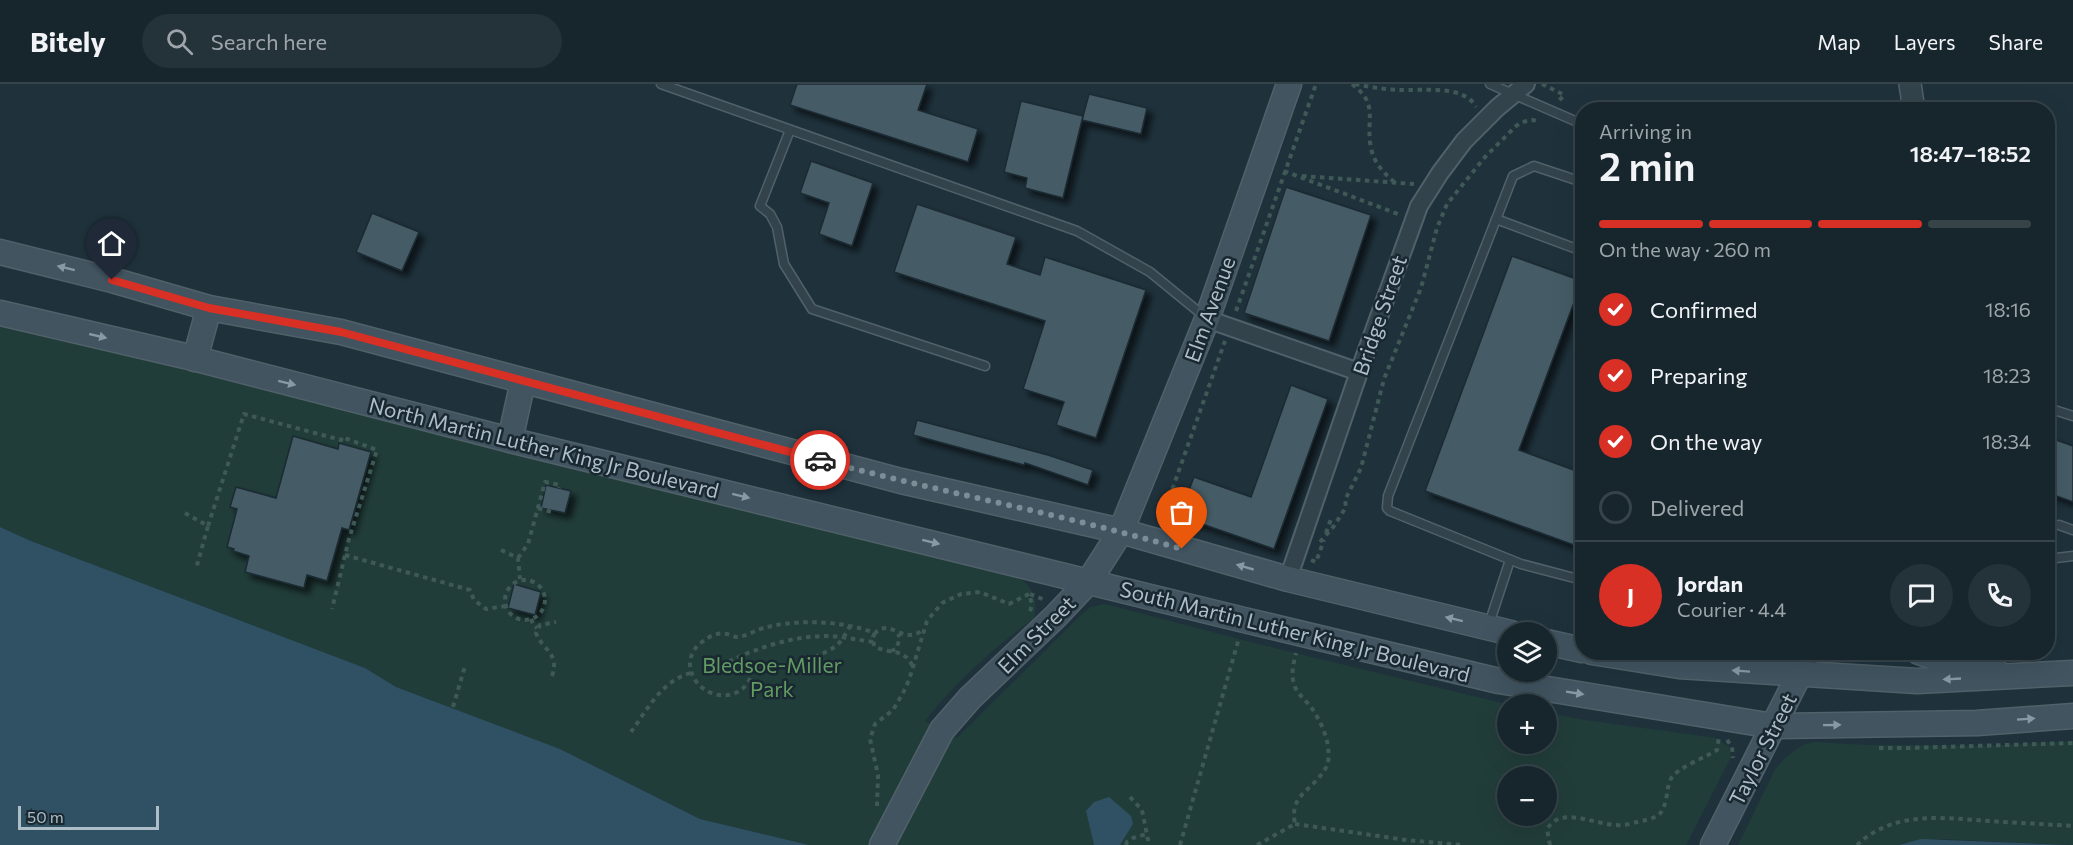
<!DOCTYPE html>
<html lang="en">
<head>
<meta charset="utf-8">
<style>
  body { margin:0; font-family:Commissioner,sans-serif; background:#243239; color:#f1f3f6; height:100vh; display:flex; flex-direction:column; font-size:22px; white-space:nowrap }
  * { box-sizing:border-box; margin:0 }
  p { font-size:20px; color:#9ea5aa }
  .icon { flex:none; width:33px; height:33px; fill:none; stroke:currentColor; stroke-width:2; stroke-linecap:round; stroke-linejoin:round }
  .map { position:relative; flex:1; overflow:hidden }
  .side { position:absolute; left:1575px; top:18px; width:480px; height:558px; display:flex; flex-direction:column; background:#17262d; border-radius:24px; box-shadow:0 6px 24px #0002,0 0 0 2px #364349 }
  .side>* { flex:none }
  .controls { position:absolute; left:1497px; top:538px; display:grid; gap:12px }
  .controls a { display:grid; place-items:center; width:60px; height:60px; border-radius:50%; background:#17262d; box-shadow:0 6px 24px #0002,0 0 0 2px #364349; font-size:30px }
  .scale { position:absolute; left:18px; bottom:15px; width:141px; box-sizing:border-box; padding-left:6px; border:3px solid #aebec8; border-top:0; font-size:16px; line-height:21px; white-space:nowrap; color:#aebec8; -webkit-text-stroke:4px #192831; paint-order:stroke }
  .pin { position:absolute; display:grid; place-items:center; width:51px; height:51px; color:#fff; margin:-62px -26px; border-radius:50% 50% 50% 0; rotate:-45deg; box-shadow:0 0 6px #0007 }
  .pin .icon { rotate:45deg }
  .courier { position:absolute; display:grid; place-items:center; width:60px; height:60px; margin:-30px; border:4px solid #d93025; border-radius:50%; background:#fff; color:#222; box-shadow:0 2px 8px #0007 }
  .summary em { font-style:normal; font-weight:600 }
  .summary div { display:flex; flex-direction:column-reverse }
  .summary { display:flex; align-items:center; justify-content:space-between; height:102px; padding:0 24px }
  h1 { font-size:39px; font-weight:600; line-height:45px }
  .bar { display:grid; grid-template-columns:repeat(4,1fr); gap:9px 6px; align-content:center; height:72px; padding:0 24px }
  .bar i { height:8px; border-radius:4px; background:#364349 }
  .bar .active { background:#d93025 }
  .bar p { grid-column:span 4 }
  .line { display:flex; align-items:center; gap:15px; padding:0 24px; border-top:2px solid #364349 }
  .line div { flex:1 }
  .round { display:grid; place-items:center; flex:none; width:63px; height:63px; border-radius:32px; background:#243239 }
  ol { padding:0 24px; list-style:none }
  li { display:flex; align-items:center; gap:18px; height:66px }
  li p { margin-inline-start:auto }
  li .icon { padding:6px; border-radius:50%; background:#d93025; color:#fff; stroke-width:4 }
  li:last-child { color:#9ea5aa }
  li i { width:33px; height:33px; border:3px solid #364349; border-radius:50% }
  header { display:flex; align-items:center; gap:36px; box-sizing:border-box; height:84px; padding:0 30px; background:#17262d; border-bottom:2px solid #364349 }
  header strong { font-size:28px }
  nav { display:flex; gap:33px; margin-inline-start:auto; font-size:21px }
  .search { width:420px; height:54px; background:#243239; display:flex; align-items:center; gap:15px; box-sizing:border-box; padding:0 21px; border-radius:33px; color:#9ea5aa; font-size:22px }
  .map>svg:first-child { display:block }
  .green { fill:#213d3a; fill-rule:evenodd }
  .water { fill:#2f5163 }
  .building { fill:#455b66; stroke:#1b2a33; stroke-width:1.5; filter:url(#shadow) }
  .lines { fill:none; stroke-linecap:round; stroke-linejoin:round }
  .service-casing { stroke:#51616a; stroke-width:11 }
  .minor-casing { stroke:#51616a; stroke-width:20 }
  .tertiary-casing { stroke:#51616a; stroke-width:24 }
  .secondary-casing { stroke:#51616a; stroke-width:27 }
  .path { stroke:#3f5956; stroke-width:4; stroke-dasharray:4.5 4.5; stroke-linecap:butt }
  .service { stroke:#33434c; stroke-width:8 }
  .minor { stroke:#33434c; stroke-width:16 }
  .tertiary { stroke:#33434c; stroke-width:21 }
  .secondary { stroke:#415460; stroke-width:24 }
  .oneway { fill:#8899a4 }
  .done { stroke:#7c8d97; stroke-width:6; stroke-dasharray:0 10.8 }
  .route { stroke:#d93025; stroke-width:8 }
  .labels { text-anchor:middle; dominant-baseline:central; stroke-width:5; stroke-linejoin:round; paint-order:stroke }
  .street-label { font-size:21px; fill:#aebec8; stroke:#192831 }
  .park-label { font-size:21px; fill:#639c63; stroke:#192831 }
</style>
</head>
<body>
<header>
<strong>Bitely</strong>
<div class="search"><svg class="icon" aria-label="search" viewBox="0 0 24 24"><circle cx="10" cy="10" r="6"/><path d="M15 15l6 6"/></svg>Search here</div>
<nav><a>Map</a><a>Layers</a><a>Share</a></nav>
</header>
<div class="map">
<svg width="2073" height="761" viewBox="0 0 2073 761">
  <defs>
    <filter id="shadow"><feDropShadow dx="5.5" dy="5.5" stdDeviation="3" flood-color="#0009"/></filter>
  </defs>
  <rect width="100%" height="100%" fill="#1f323c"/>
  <g class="green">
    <path d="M0,238L525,368L740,425L1013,490C1031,500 1039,513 1034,534C996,562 953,600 925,637L957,654L1081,531L1091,523L1105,520L1254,559L1510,621H1508V660H1546L1547,629L1585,636L1716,654L1729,663L1731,673L1686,761H1120L1133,740L1086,727L1094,761H809L700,735L560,665L396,603L365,584L31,457L0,443ZM1508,693H1546V732H1508Z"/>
    <polygon points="2073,657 2073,761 1944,755 1904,759 1899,761 1738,761 1776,684 1787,672 1803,661 1814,658 1865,661 1989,662"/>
  </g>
  <g class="water">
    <polygon points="0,443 31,457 365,584 396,603 560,665 700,735 809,761 0,761"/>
    <polygon points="1109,713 1131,732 1133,740 1120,761 1094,761 1086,727 1094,718"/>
    <polygon points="1921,755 2068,761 1899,761"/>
  </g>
  <g class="building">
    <polygon points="797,0 927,0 918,26 978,45 968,78 790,21"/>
    <polygon points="1089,10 1147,24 1141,50 1082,36"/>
    <polygon points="1021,17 1083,32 1063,114 1025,104 1027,94 1004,88"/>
    <polygon points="811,77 873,99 852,162 819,150 829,119 800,109"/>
    <polygon points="1286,103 1371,131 1329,257 1244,229"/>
    <polygon points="917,120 1016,153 1007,180 1040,191 1045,173 1146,206 1096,354 1056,341 1064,318 1023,305 1045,237 894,188"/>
    <polygon points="372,129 419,148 402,187 356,168"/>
    <polygon points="1512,172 1582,197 1519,366 1582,389 1582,464 1425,407"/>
    <polygon points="1291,301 1328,315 1274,465 1179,432 1194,393 1251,413"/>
    <polygon points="917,336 1048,371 1093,386 1088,401 1025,379 1024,381 913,351"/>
    <polygon points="293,352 338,365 339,359 371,368 349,446 342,444 327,497 307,491 304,504 245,488 249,472 233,467 234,465 227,463 237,425 230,423 236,403 276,414"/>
    <polygon points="2048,353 2073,362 2073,418 2048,409"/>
    <polygon points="546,401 571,407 565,429 541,424"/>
    <polygon points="514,500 541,508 535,531 508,524"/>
  </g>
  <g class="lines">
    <g class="service-casing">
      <g id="service">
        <polyline points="661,0 1077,147 1150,188 1205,233"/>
        <polyline points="1490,0 1582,40"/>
        <polyline points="790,46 760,122 770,130 777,143 784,180 812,225 985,282"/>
        <polyline points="1582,98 1534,82 1513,92 1388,412 1387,424 1390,427 1521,480 1582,496"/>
        <polyline points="1496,135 1582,167"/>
        <polyline points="2048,324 2073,332"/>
        <polyline points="2059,441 2073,446"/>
        <polyline points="2048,475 2073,472"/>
        <polyline points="1489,540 1510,476"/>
      </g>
    </g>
    <g class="minor-casing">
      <g id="minor">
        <polyline points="1207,235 1359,288"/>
        <polyline points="1288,495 1359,288 1419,122 1440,89 1464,57 1497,24 1526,0"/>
      </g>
    </g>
    <g class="tertiary-casing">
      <g id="tertiary">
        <polyline points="1910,0 1914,26"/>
        <polyline points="1799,591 1810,568"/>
      </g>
    </g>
    <g class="secondary-casing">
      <g id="secondary">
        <polyline points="0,168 112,196 209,224 341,248 901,397 1121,447 1288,495 1511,549"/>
        <polyline points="0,229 185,272 510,356 1244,536 1499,597 1773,642 1977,639 2073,632"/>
        <polyline points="195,275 209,224"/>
        <polyline points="510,356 523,297"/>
        <polyline points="1546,558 1582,566"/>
        <polyline points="1592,568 1679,582 1917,597 2073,589"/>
        <polyline points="1919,568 1945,577 1993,581"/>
        <polyline points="882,761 942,646 970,614 1056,532 1089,497 1121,447 1207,235 1289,0"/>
        <polyline points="1713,761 1799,591"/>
      </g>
    </g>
    <g class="path">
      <path d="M1352,0C1380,21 1365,36 1371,64C1374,79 1383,88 1394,98"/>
      <path d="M1355,0C1369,3 1383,5 1398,6C1421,7 1464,0 1476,23"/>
      <polyline points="1542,0 1564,11 1558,18"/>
      <polyline points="1284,87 1398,130"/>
      <polyline points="1302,92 1414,100"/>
      <polyline points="1236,227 1316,0"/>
      <polyline points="538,424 552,428 552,426"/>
      <polyline points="185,429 208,442 196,485"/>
      <polyline points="1166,440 1166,423 1225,257"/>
      <polyline points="208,442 244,330 341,356 342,353 377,366 349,455 332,525"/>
      <polyline points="1326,449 1331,435"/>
      <polyline points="1320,458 1334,442 1346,423 1345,416 1361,384 1384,295 1421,204 1437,144 1447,120 1485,73 1516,42 1522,38 1533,36 1538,37"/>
      <polyline points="501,466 518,474 520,495"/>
      <polyline points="345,471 470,506 474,516 486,525 506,522"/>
      <polyline points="518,474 528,460 545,398 560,401 559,404"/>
      <polyline points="1311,476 1316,478 1324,456"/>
      <circle cx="525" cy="516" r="20"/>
      <polyline points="1030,510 1045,516"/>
      <polyline points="531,535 534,542 537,544"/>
      <path d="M875,549L873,553L874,562C891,572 903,562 913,583"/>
      <path d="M873,558C859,556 845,553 831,552C797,551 758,563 728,578H751C755,594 744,609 728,611C698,615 675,578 702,558C709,552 718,548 727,550C728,550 735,553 736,553C746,553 757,545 767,543C801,535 843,537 875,549C892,533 902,563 924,545"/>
      <polyline points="891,567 896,565 900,554 898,550"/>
      <path d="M753,586C779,585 814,577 836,562C842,557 846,549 850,542"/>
      <path d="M552,592C560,569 543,567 536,549L540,541L556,538"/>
      <polyline points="453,623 465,582"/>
      <path d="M631,648C647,626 662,596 691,589"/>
      <polyline points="1727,656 1732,663 1733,674"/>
      <polyline points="1879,664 1907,664 2073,659"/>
      <polyline points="1130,713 1142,726 1149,761"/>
      <polyline points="877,722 878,691 870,655 875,640 893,626 903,609 909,596 927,537 942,519 961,510 980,508 1009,520 1029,510 1032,520 1030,528"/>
      <polyline points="1295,740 1406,756 1462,761"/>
      <polyline points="1126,761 1127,758 1133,754 1147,750"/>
      <polyline points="1180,761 1239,554"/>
      <path d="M1257,761L1295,740C1290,713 1306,710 1321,691C1323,687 1327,684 1328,679C1331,659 1322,639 1311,623C1306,617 1300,612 1296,605C1290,594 1293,581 1296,569"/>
      <path d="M1550,761L1547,745C1564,718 1602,747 1629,740C1659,732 1663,737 1668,704C1669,700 1670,695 1673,692C1680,683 1706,673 1717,666L1719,653"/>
      <path d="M1857,761C1894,726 1943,734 1989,737C2017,739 2045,740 2073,742"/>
    </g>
    <use href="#service" class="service"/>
    <use href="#minor" class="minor"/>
    <use href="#tertiary" class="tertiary"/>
    <use href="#secondary" class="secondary"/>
  </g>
  <defs><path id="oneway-solid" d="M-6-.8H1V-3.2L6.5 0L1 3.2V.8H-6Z" transform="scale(1.5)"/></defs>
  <g class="oneway">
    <use href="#oneway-solid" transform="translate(66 184) rotate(-166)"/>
    <use href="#oneway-solid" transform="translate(98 252) rotate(13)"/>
    <use href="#oneway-solid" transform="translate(287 299) rotate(14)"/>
    <use href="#oneway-solid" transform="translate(741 412) rotate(14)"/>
    <use href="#oneway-solid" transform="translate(931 458) rotate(14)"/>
    <use href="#oneway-solid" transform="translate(1245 483) rotate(-164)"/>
    <use href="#oneway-solid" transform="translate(1454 535) rotate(-166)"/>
    <use href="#oneway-solid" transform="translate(1741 587) rotate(-176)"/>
    <use href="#oneway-solid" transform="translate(1952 595) rotate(177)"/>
    <use href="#oneway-solid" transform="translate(1575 609) rotate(9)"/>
    <use href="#oneway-solid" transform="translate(2026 635) rotate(-4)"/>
    <use href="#oneway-solid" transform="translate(1832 641) rotate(-1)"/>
  </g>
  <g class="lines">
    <path class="done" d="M820,376C940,408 1062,430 1182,465"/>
    <polyline class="route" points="112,196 209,224 341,248 820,376"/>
  </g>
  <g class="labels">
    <g class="street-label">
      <text transform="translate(1209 225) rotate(-70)">Elm Avenue</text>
      <text transform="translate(1379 231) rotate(-71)">Bridge Street</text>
      <text transform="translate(544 363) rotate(14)">North Martin Luther King Jr Boulevard</text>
      <text transform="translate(1295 547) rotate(14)">South Martin Luther King Jr Boulevard</text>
      <text transform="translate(1036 550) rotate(-45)">Elm Street</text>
      <text transform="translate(1762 665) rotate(-63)">Taylor Street</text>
    </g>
    <g class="park-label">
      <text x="772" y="580">Bledsoe-Miller<tspan x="772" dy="24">Park</tspan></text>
    </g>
  </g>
</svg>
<div class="controls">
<a><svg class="icon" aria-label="layers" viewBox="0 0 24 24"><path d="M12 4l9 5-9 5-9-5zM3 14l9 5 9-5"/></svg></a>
<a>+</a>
<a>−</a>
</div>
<div class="scale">50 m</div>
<div class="pin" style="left:1182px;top:465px;background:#ea580c"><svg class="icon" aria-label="bag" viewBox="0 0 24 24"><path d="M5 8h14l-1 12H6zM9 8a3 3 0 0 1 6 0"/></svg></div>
<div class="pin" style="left:112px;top:196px;background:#1f2937"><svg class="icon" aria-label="home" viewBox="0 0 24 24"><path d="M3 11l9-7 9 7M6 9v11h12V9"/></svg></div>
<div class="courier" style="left:820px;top:376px"><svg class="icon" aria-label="car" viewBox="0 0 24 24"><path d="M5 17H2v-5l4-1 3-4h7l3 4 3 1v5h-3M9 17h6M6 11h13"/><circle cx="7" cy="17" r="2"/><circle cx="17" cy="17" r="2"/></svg></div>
<section class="side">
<div class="summary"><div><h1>2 min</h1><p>Arriving in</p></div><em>18:47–18:52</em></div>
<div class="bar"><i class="active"></i><i class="active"></i><i class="active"></i><i></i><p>On the way · 260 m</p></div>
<ol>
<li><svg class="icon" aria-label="check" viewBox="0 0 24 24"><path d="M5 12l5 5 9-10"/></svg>Confirmed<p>18:16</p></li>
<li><svg class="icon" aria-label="check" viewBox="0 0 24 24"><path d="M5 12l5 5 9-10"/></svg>Preparing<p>18:23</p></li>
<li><svg class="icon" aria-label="check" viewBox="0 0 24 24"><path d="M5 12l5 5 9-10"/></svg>On the way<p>18:34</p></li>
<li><i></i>Delivered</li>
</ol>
<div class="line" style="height:108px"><b class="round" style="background:#d93025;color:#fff">J</b><div><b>Jordan</b><p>Courier · 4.4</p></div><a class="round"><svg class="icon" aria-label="chat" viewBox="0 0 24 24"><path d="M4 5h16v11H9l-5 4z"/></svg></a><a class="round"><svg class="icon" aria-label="phone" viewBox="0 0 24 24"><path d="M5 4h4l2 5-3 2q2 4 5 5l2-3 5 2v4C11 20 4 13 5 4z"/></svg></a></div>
</section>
</div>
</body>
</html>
